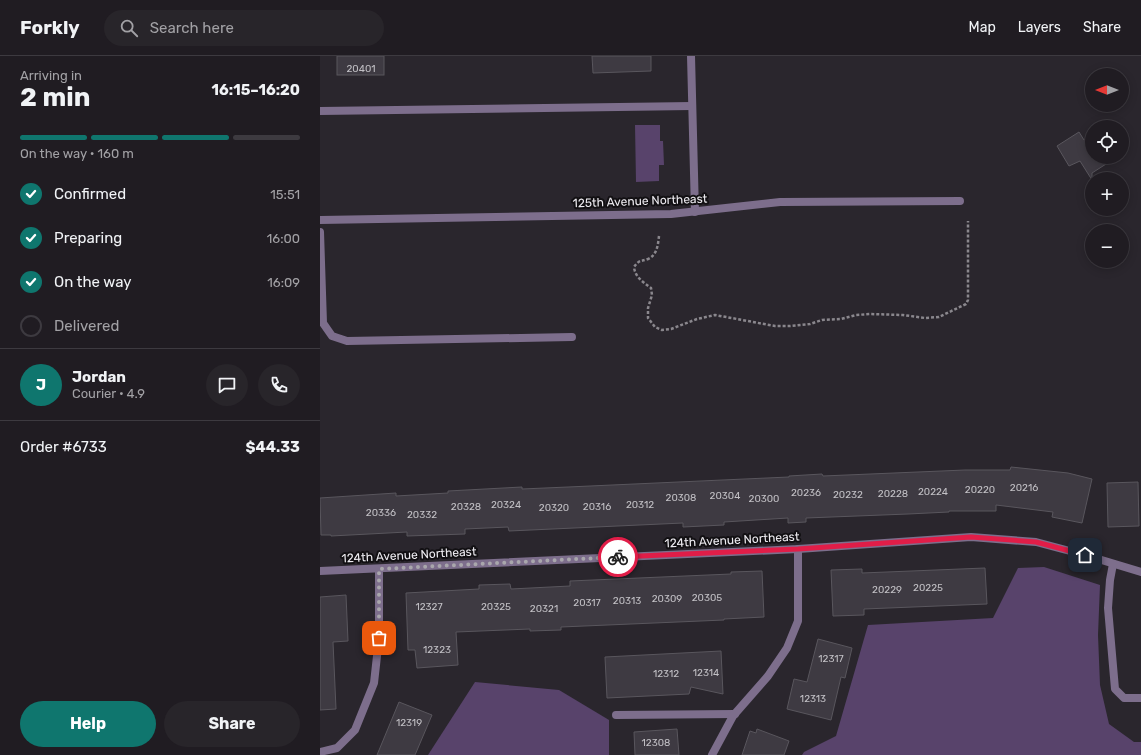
<!DOCTYPE html>
<html lang="en">
<head>
<meta charset="utf-8">
<style>
  body { margin:0; font-family:Rubik,sans-serif; background:#28252a; color:#f1f3f6; height:100vh; display:flex; flex-direction:column; font-size:15px; white-space:nowrap }
  * { box-sizing:border-box; margin:0 }
  p { font-size:13px; color:#a2a1a5 }
  .icon { flex:none; width:22px; height:22px; fill:none; stroke:currentColor; stroke-width:2; stroke-linecap:round; stroke-linejoin:round }
  .map { position:relative; flex:1; overflow:hidden }
  .drawer { display:flex; flex-direction:column; background:#201c22; width:320px }
  .drawer>* { flex:none }
  .needle { width:26px; rotate:270deg }
  .tools { position:absolute; left:765px; top:12px; display:grid; gap:8px }
  .tools a { display:grid; place-items:center; width:44px; height:44px; border-radius:50%; background:#201c22; box-shadow:0 2px 10px #0003,0 0 0 1px #3d3a40; font-size:20px }
  .pin { position:absolute; display:grid; place-items:center; width:34px; height:34px; color:#fff; margin:-17px; border-radius:8px; box-shadow:0 2px 6px #0006 }
  .courier { position:absolute; display:grid; place-items:center; width:40px; height:40px; margin:-20px; border:3px solid #e11d48; border-radius:50%; background:#fff; color:#222; box-shadow:0 1px 5px #0007 }
  .overview em { font-style:normal; font-weight:700 }
  .overview div { display:flex; flex-direction:column-reverse }
  .overview { display:flex; align-items:center; justify-content:space-between; height:68px; padding:0 20px }
  h1 { font-size:26px; font-weight:700; line-height:30px }
  .bar { display:grid; grid-template-columns:repeat(4,1fr); gap:6px 4px; align-content:center; height:48px; padding:0 20px }
  .bar i { height:5px; border-radius:3px; background:#3d3a40 }
  .bar .active { background:#0f766e }
  .bar p { grid-column:span 4 }
  .line { display:flex; align-items:center; gap:10px; padding:0 20px; border-top:1px solid #3d3a40 }
  .line div { flex:1 }
  .round { display:grid; place-items:center; flex:none; width:42px; height:42px; border-radius:21px; background:#28252a }
  ol { padding:0 20px; list-style:none }
  li { display:flex; align-items:center; gap:12px; height:44px }
  li p { margin-inline-start:auto }
  li .icon { padding:4px; border-radius:50%; background:#0f766e; color:#fff; stroke-width:4 }
  li:last-child { color:#a2a1a5 }
  li i { width:22px; height:22px; border:2px solid #3d3a40; border-radius:50% }
  .button { display:flex; gap:8px; margin-top:auto; padding:8px 20px }
  .button a { flex:1; height:46px; border-radius:24px; background:#0f766e; color:#fff; font-size:16px; font-weight:700; line-height:46px; text-align:center }
  .button a+a { background:#28252a; color:#f1f3f6 }
  header { display:flex; align-items:center; gap:24px; box-sizing:border-box; height:56px; padding:0 20px; background:#201c22; border-bottom:1px solid #3d3a40 }
  header strong { font-size:19px }
  nav { display:flex; gap:22px; margin-inline-start:auto; font-size:14px }
  .search { width:280px; height:36px; background:#28252a; display:flex; align-items:center; gap:10px; box-sizing:border-box; padding:0 14px; border-radius:22px; color:#a2a1a5; font-size:15px }
  main { display:flex; flex:1; min-height:0 }
  .map>svg:first-child { display:block }
  .green { fill:#58436b }
  .building { fill:#3e3a42; stroke:#59565d }
  .lines { fill:none; stroke-linecap:round; stroke-linejoin:round }
  .path { stroke:#8a878d; stroke-width:2.5; stroke-dasharray:3 2; stroke-linecap:butt }
  .service { stroke:#7d6e8c; stroke-width:8 }
  .minor { stroke:#7d6e8c; stroke-width:8 }
  .done { stroke:#a9a7ac; stroke-width:4; stroke-dasharray:0 7.2 }
  .route { stroke:#e11d48; stroke-width:5 }
  .labels { text-anchor:middle; dominant-baseline:central; stroke-width:4; stroke-linejoin:round; paint-order:stroke }
  .number-label { font-size:10px; fill:#c2c0c5 }
  .street-label { font-size:12px; fill:#eeecf1; stroke:#121013 }
</style>
</head>
<body>
<header>
<strong>Forkly</strong>
<div class="search"><svg class="icon" aria-label="search" viewBox="0 0 24 24"><circle cx="10" cy="10" r="6"/><path d="M15 15l6 6"/></svg>Search here</div>
<nav><a>Map</a><a>Layers</a><a>Share</a></nav>
</header>
<main>
<section class="drawer">
<div class="overview"><div><h1>2 min</h1><p>Arriving in</p></div><em>16:15–16:20</em></div>
<div class="bar"><i class="active"></i><i class="active"></i><i class="active"></i><i></i><p>On the way · 160 m</p></div>
<ol>
<li><svg class="icon" aria-label="check" viewBox="0 0 24 24"><path d="M5 12l5 5 9-10"/></svg>Confirmed<p>15:51</p></li>
<li><svg class="icon" aria-label="check" viewBox="0 0 24 24"><path d="M5 12l5 5 9-10"/></svg>Preparing<p>16:00</p></li>
<li><svg class="icon" aria-label="check" viewBox="0 0 24 24"><path d="M5 12l5 5 9-10"/></svg>On the way<p>16:09</p></li>
<li><i></i>Delivered</li>
</ol>
<div class="line" style="height:72px"><b class="round" style="background:#0f766e;color:#fff">J</b><div><b>Jordan</b><p>Courier · 4.9</p></div><a class="round"><svg class="icon" aria-label="chat" viewBox="0 0 24 24"><path d="M4 5h16v11H9l-5 4z"/></svg></a><a class="round"><svg class="icon" aria-label="phone" viewBox="0 0 24 24"><path d="M5 4h4l2 5-3 2q2 4 5 5l2-3 5 2v4C11 20 4 13 5 4z"/></svg></a></div>
<div class="line" style="height:52px"><div>Order #6733</div><b>$44.33</b></div>
<div class="button"><a>Help</a><a>Share</a></div>
</section>
<div class="map">
<svg width="821" height="699" viewBox="0 0 821 699">
  <rect width="100%" height="100%" fill="#2a262d"/>
  <g class="green">
    <polygon points="315,69 340,69 340,85 343,85 344,109 339,109 339,125 316,126"/>
    <polygon points="724,511 780,529 778,579 780,629 789,668 814,686 821,686 821,699 482,699 484,696 516,680 548,569 673,562 698,512"/>
    <polygon points="155,626 239,634 289,664 289,699 108,699"/>
  </g>
  <g class="building">
    <rect x="17" y="0" width="47" height="19"/>
    <polygon points="272,0 331,0 331,15 273,17"/>
    <polygon points="759,76 764,84 772,79 772,101 797,101 772,117 772,124 760,105 749,110 737,90"/>
    <polygon points="691,411 748,417 772,423 762,467 732,461 733,456 676,449 676,455 629,455 629,456 588,458 486,462 486,466 468,467 468,462 404,466 404,469 363,471 363,467 189,475 188,471 145,473 145,478 87,480 87,476 11,480 11,479 1,479 0,442 76,437 76,440 128,437 128,435 202,431 202,433 248,431 469,421 469,420 502,418 503,420 645,414 690,414"/>
    <polygon points="818,426 819,470 788,471 787,427"/>
    <polygon points="665,512 667,548 544,553 544,559 513,560 511,514 542,513 542,517"/>
    <polygon points="442,515 444,561 404,563 404,564 241,571 241,574 210,575 210,573 136,576 138,609 97,612 95,594 88,594 86,537 159,533 159,529 190,528 191,533 250,530 250,525 411,518 411,516"/>
    <polygon points="26,539 28,585 13,586 16,653 0,654 0,541"/>
    <polygon points="498,583 532,592 525,622 521,621 511,664 467,653 474,623 487,626"/>
    <polygon points="401,595 403,638 371,631 369,638 287,642 285,601"/>
    <polygon points="79,646 112,659 95,699 57,699"/>
    <polygon points="357,673 359,699 315,699 314,676"/>
    <polygon points="437,673 469,685 464,699 422,699 430,675 436,677"/>
  </g>
  <g class="lines">
    <path class="path" d="M339,180C338,189 337,199 328,203C320,206 320,203 314,211C315,221 323,226 331,232L332,239L328,252V262L335,271L342,274L351,273L377,263L395,259L455,270H470L490,268L502,264L521,263L536,259L550,258L583,259L605,262L619,261L646,248L648,244V165"/>
    <g class="service">
      <polyline points="0,55 372,50"/>
      <polyline points="0,176 3,267 12,280 27,285 252,281"/>
      <polyline points="793,508 790,524 788,552 795,633 804,642 821,642"/>
      <polyline points="296,659 415,658"/>
    </g>
    <g class="minor">
      <polyline points="371,0 375,156"/>
      <polyline points="0,164 351,158 460,146 640,145"/>
      <polyline points="0,515 478,493 651,481 716,486 765,499 821,516"/>
      <polyline points="0,696 17,692 35,674 54,627 59,582 59,513"/>
      <polyline points="392,699 413,660 448,620 467,592 478,565 478,493"/>
    </g>
  </g>
  <g class="lines">
    <polyline class="done" points="59,582 59,513 298,501"/>
    <polyline class="route" points="298,501 478,493 651,481 716,486 765,499"/>
  </g>
  <g class="labels">
    <g class="number-label">
      <text x="41" y="13">20401</text>
      <text x="704" y="432">20216</text>
      <text x="660" y="434">20220</text>
      <text x="613" y="436">20224</text>
      <text x="486" y="437">20236</text>
      <text x="573" y="438">20228</text>
      <text x="528" y="439">20232</text>
      <text x="405" y="440">20304</text>
      <text x="361" y="442">20308</text>
      <text x="444" y="443">20300</text>
      <text x="186" y="449">20324</text>
      <text x="320" y="449">20312</text>
      <text x="146" y="451">20328</text>
      <text x="277" y="451">20316</text>
      <text x="234" y="452">20320</text>
      <text x="61" y="457">20336</text>
      <text x="102" y="459">20332</text>
      <text x="608" y="532">20225</text>
      <text x="567" y="534">20229</text>
      <text x="387" y="542">20305</text>
      <text x="347" y="543">20309</text>
      <text x="307" y="545">20313</text>
      <text x="267" y="547">20317</text>
      <text x="109" y="551">12327</text>
      <text x="176" y="551">20325</text>
      <text x="224" y="553">20321</text>
      <text x="117" y="594">12323</text>
      <text x="511" y="603">12317</text>
      <text x="386" y="617">12314</text>
      <text x="346" y="618">12312</text>
      <text x="493" y="643">12313</text>
      <text x="89" y="667">12319</text>
      <text x="336" y="687">12308</text>
    </g>
    <g class="street-label">
      <text transform="translate(320 145) rotate(-2)">125th Avenue Northeast</text>
      <text transform="translate(412 484) rotate(-3)">124th Avenue Northeast</text>
      <text transform="translate(89 499) rotate(-3)">124th Avenue Northeast</text>
    </g>
  </g>
</svg>
<div class="tools">
<a><svg class="needle" viewBox="-14 -14 28 28"><path d="M0-13l5 13h-10z" fill="#e53935"/><path d="M0 13l5-13h-10z" fill="#a2a1a5"/></svg></a>
<a><svg class="icon" aria-label="locate" viewBox="0 0 24 24"><circle cx="12" cy="12" r="6"/><path d="M12 2v4M12 18v4M2 12h4M18 12h4"/></svg></a>
<a>+</a>
<a>−</a>
</div>
<div class="pin" style="left:59px;top:582px;background:#ea580c"><svg class="icon" aria-label="bag" viewBox="0 0 24 24"><path d="M5 8h14l-1 12H6zM9 8a3 3 0 0 1 6 0"/></svg></div>
<div class="pin" style="left:765px;top:499px;background:#1f2937"><svg class="icon" aria-label="home" viewBox="0 0 24 24"><path d="M3 11l9-7 9 7M6 9v11h12V9"/></svg></div>
<div class="courier" style="left:298px;top:501px"><svg class="icon" aria-label="bike" viewBox="0 0 24 24"><circle cx="6" cy="16" r="4"/><circle cx="18" cy="16" r="4"/><path d="M6 16l4-8h5l3 8M10 8l3 8H6M13 5h3"/></svg></div>
</div>
</main>
</body>
</html>
